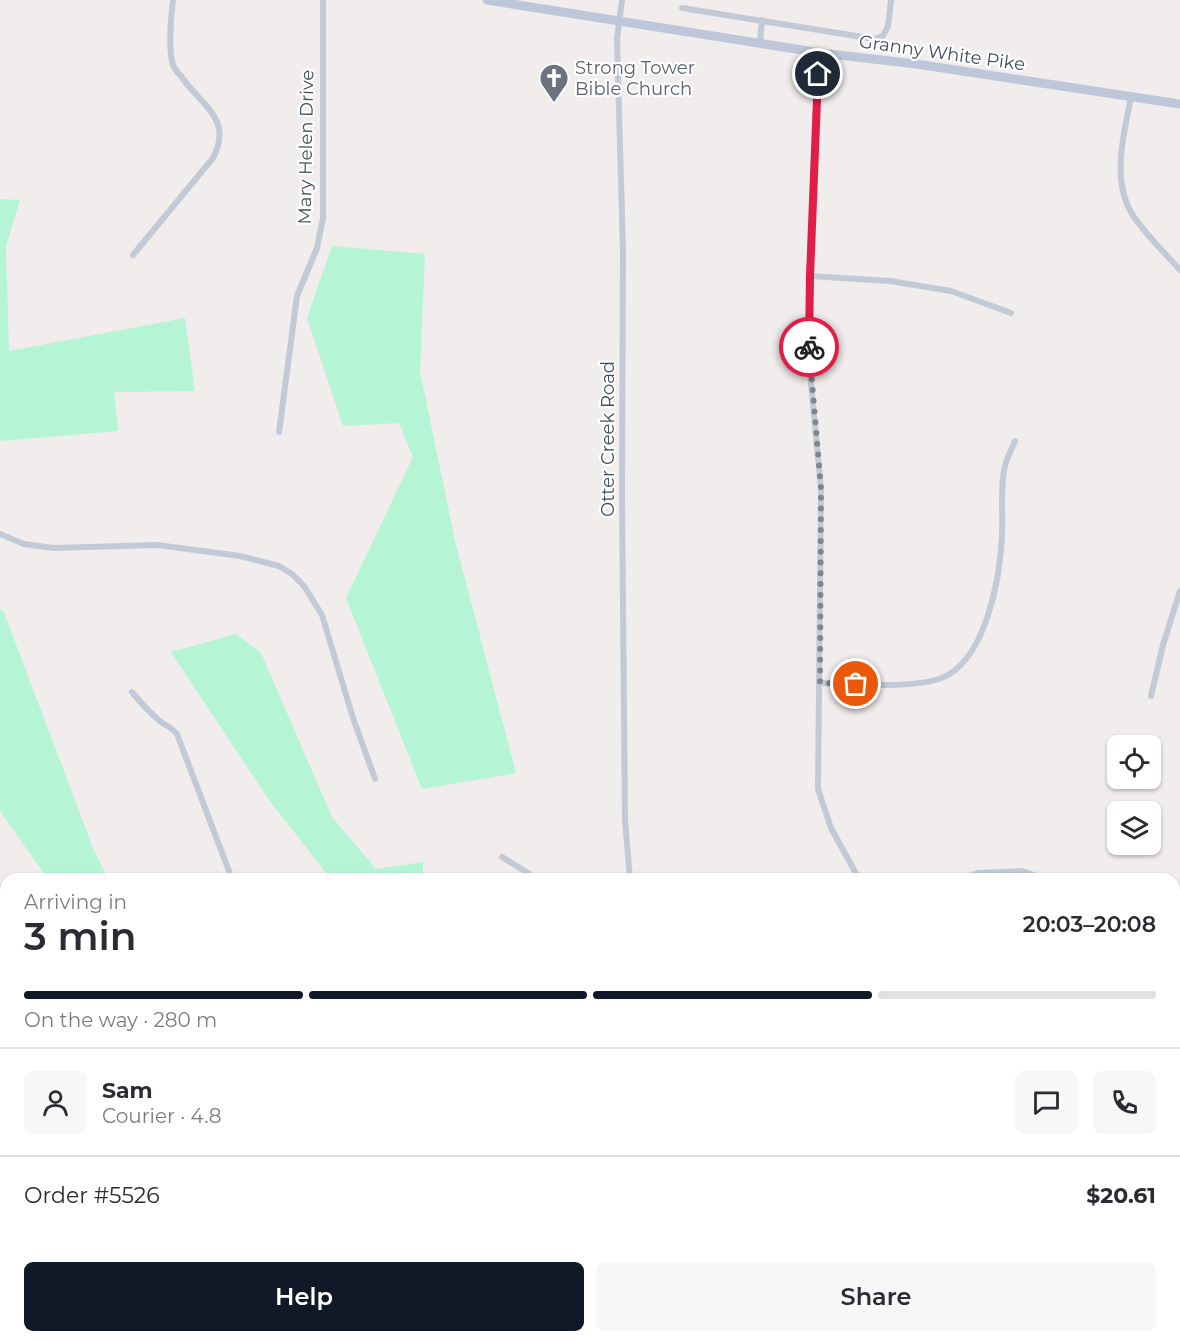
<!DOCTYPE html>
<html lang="en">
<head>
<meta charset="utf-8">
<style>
  body { margin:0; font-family:Montserrat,sans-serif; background:#f7f7f7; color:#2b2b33; height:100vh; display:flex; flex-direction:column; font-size:22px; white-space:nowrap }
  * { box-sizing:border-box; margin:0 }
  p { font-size:20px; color:#7c7c81 }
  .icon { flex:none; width:33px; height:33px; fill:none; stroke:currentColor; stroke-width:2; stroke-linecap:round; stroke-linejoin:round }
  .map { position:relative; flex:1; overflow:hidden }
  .side { position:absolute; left:0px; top:873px; width:1180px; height:470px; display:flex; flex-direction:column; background:#fff; border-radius:18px 18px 0 0; box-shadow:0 2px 4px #0004 }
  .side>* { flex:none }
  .fabs { position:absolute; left:1107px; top:735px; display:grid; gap:12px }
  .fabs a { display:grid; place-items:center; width:54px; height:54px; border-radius:9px; background:#fff; box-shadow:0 2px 4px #0004; font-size:30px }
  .pin { position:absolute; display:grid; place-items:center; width:51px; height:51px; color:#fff; margin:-26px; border:3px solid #fff; border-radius:50%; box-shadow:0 2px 6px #0007 }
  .courier { position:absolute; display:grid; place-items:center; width:60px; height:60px; margin:-30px; border:4px solid #e11d48; border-radius:50%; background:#fff; color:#222; box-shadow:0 2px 8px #0007 }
  .summary em { font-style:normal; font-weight:600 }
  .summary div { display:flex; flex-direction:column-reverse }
  .summary { display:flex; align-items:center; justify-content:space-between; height:102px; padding:0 24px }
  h1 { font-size:39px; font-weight:600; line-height:45px }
  .bar { display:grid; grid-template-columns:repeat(4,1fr); gap:9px 6px; align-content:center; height:72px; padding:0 24px }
  .bar i { height:8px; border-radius:4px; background:#e1e1e2 }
  .bar .active { background:#111827 }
  .bar p { grid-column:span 4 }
  .line { display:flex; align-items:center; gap:15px; padding:0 24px; border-top:2px solid #e1e1e2 }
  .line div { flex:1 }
  .round { display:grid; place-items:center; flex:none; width:63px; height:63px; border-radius:9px; background:#f7f7f7 }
  .primary-button { display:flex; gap:12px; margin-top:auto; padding:12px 24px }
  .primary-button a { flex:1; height:69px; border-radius:9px; background:#111827; color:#fff; font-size:24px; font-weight:600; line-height:69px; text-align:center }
  .primary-button a+a { background:#f7f7f7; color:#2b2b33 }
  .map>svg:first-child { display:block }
  .green { fill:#b5f4d4 }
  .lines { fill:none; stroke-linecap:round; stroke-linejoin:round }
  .street { stroke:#c1cad6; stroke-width:6 }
  .secondary { stroke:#bdc7d9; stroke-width:9 }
  .done { stroke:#80868f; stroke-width:6; stroke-dasharray:0 10.8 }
  .route { stroke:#e11d48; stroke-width:8 }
  .labels { text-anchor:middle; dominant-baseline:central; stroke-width:4.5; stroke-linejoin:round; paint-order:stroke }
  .street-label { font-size:18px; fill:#434e5d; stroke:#fff }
  .worship-label { font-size:18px; fill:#5b616d; stroke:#fff; text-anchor:start }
</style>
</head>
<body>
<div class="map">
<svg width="1180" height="1342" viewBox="0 0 1180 1342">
  <rect width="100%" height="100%" fill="#f0edec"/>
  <g class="green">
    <polygon points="0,199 20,200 6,246 9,351 185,318 195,391 114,392 118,431 0,441"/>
    <polygon points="332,246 425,254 420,372 456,545 516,773 422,789 346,598 413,457 399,423 343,426 307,318"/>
    <polygon points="0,609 3,610 93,848 108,879 48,879 0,811"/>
    <polygon points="236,634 261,653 332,817 376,869 423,862 423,879 331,879 269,800 171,652"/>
    <polygon points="0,1081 6,1089 6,1142 0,1141"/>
  </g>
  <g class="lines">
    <g class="street">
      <polyline points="622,0 617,39 623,252 622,496 625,820 630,879"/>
      <polyline points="682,8 875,39 883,36 888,26 891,0"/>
      <polyline points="760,42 762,20"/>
      <polyline points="821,53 816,106 810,276 809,362 821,489 818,789 831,828 859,879"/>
      <path d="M1131,97C1124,134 1111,179 1132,214C1145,234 1164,252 1180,270"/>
      <path d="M133,255L213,158C234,118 200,105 181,76C178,73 174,68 173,65C168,50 171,15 173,0"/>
      <polyline points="810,276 890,281 951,291 1011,313"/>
      <polyline points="279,432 297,296 317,248 323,218 323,0"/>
      <polyline points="0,534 24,544 53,548 157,545 240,556 279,566 292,574 304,586 322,615 353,718 375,779"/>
      <path d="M820,683C855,684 907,689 939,679C986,663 1000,578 1002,535C1003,516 1000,483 1005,466C1007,457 1012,449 1015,441"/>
      <path d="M132,692C141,703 150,713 161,722C167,726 172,728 177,734L232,879"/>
      <polyline points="1151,696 1163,645 1180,591"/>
      <polyline points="502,857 538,879"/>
      <polyline points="959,879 978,873 1022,871 1046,879"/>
      <polyline points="0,916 6,929"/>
      <polyline points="1174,921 1180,922"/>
      <polyline points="546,1336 547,1342"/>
      <polyline points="739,1336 741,1342"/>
      <polyline points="906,1336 908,1342"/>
      <polyline points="1069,1336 1072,1342"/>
      <polyline points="289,1342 296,1336"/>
      <polyline points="753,1342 762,1336"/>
    </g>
    <g class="secondary">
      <polyline points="487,0 821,53 916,64 1180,104"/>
      <polyline points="0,1238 6,1239"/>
      <polyline points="234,1336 239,1342"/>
    </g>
  </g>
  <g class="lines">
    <polyline class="done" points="809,347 821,489 820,683 856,684"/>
    <polyline class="route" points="809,347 810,276 818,74"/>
  </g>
  <defs>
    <g id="church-pin" transform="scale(1.5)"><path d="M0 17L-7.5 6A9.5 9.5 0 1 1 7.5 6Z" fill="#6b7280" stroke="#fff"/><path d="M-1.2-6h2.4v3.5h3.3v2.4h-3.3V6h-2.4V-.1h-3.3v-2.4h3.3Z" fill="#fff"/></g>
  </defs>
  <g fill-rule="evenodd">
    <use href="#church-pin" x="554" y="78"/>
  </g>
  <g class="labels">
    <g class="street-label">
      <text transform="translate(942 53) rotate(8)">Granny White Pike</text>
      <text transform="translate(306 147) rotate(-89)">Mary Helen Drive</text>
      <text transform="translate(608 439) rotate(-90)">Otter Creek Road</text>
    </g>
    <g class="worship-label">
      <text x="575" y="68">Strong Tower<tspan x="575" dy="21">Bible Church</tspan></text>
    </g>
  </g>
</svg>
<div class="fabs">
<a><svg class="icon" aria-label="locate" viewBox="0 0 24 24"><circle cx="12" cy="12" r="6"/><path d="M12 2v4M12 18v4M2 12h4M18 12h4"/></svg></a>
<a><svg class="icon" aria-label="layers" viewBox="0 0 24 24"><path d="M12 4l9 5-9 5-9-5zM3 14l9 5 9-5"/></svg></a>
</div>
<div class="pin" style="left:856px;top:684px;background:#ea580c"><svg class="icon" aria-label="bag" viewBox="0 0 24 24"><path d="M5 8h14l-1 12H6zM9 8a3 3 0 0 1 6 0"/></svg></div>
<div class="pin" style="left:818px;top:74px;background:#1f2937"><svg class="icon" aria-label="home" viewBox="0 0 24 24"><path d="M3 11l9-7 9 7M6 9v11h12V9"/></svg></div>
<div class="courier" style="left:809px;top:347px"><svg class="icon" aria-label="bike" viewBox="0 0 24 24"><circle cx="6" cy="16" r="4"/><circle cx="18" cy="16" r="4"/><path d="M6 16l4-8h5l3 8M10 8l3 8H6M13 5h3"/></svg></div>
<section class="side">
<div class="summary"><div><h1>3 min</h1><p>Arriving in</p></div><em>20:03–20:08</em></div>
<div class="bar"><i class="active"></i><i class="active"></i><i class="active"></i><i></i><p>On the way · 280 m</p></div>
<div class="line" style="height:108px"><a class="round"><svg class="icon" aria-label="person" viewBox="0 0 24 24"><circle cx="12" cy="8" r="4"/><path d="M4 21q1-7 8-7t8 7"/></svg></a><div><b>Sam</b><p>Courier · 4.8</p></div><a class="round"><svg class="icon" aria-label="chat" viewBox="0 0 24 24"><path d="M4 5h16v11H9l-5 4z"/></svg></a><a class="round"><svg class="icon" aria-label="phone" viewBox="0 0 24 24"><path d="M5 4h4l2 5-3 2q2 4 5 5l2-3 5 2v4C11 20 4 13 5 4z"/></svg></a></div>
<div class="line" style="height:78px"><div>Order #5526</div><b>$20.61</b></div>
<div class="primary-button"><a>Help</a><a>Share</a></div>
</section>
</div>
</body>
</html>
